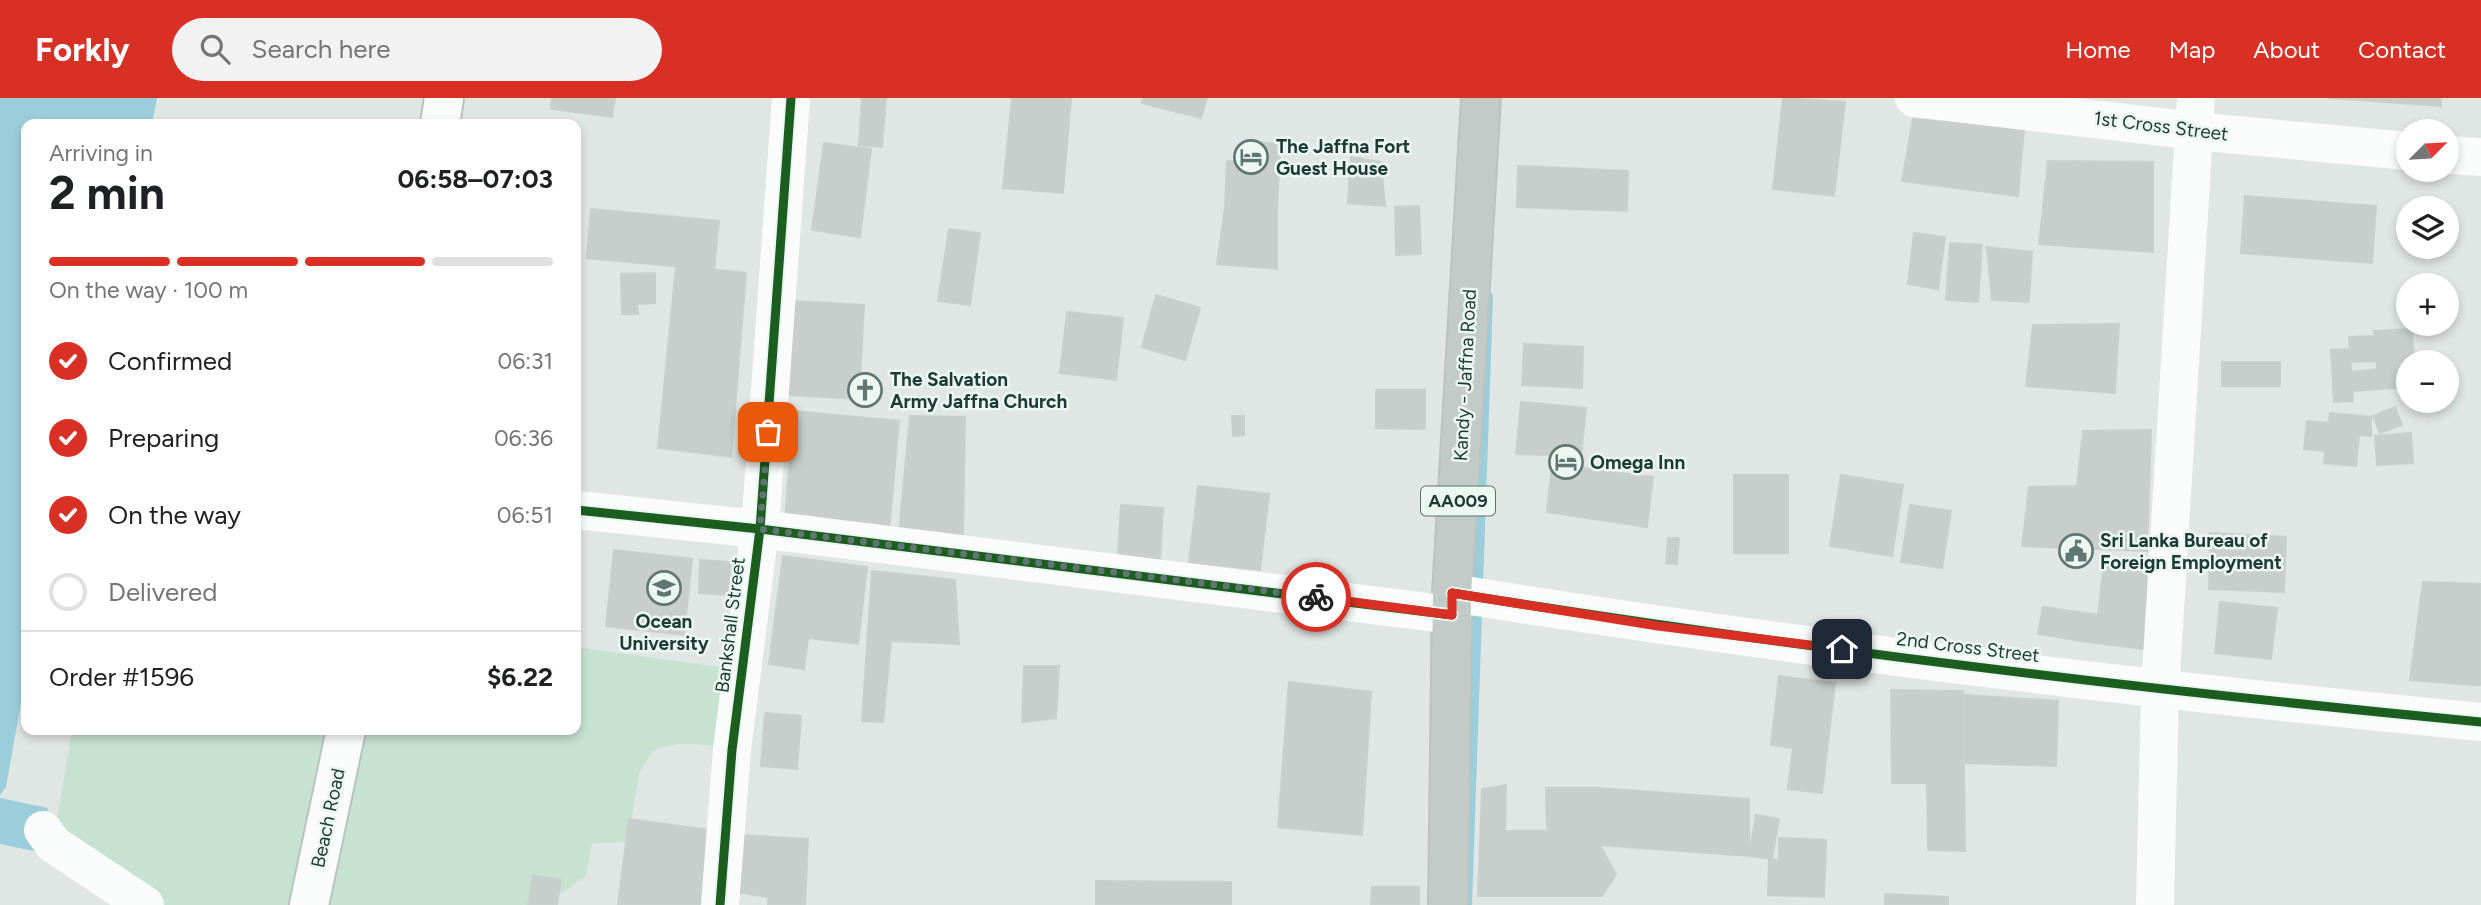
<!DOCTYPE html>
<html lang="en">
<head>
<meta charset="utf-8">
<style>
  body { margin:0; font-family:Figtree,sans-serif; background:#f2f2f2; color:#202124; height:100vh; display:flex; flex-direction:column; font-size:26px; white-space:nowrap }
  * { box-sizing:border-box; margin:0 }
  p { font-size:23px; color:#757577 }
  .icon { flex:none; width:38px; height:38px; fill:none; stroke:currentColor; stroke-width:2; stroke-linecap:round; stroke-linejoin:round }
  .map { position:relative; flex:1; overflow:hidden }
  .sheet { position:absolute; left:21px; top:21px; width:560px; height:616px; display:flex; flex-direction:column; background:#fff; border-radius:14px; box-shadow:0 4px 10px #0003 }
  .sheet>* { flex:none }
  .needle { width:46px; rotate:66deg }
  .controls { position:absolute; left:2396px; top:21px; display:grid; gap:14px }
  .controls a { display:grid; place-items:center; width:63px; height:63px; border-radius:50%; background:#fff; box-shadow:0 4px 10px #0003; font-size:35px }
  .pin { position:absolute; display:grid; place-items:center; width:60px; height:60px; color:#fff; margin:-30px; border-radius:14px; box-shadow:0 4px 10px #0006 }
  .courier { position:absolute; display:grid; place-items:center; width:70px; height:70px; margin:-35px; border:5px solid #d93025; border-radius:50%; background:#fff; color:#222; box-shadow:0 2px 9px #0007 }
  .head em { font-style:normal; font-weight:700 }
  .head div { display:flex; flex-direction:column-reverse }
  .head { display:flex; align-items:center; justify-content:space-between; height:119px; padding:0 28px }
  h1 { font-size:46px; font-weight:700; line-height:52px }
  .bar { display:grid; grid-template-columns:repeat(4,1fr); gap:10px 7px; align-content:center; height:84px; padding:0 28px }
  .bar i { height:9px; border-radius:5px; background:#e0e0e0 }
  .bar .current { background:#d93025 }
  .bar p { grid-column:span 4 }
  .line { display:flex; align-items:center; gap:18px; padding:0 28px; border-top:2px solid #e0e0e0 }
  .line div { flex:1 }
  ol { padding:0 28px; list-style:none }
  li { display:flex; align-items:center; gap:21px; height:77px }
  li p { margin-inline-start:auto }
  li .icon { padding:7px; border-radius:50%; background:#d93025; color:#fff; stroke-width:4 }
  li:last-child { color:#757577 }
  li i { width:38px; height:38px; border:4px solid #e0e0e0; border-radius:50% }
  header { display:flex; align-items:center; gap:42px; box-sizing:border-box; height:98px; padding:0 35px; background:#d93025; color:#fff }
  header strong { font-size:33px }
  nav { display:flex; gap:38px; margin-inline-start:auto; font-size:24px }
  .search { width:490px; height:63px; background:#f2f2f2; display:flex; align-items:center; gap:18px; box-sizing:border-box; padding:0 24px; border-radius:38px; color:#757577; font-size:26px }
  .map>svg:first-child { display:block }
  .green { fill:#c7e2d0 }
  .water { fill:#9bceda }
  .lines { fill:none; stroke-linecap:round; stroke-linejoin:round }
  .stream { stroke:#9bceda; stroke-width:10 }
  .building { fill:#c7cecb; stroke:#c9cfcd; stroke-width:2 }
  .secondary-casing { stroke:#b9c3c0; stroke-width:42 }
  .trunk-casing { stroke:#bac4c1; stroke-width:42 }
  .minor { stroke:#fafbfb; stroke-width:38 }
  .secondary { stroke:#fafbfb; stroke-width:38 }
  .trunk { stroke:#c2cbc8; stroke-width:38 }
  .cycleway-casing { stroke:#edf7f2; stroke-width:13 }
  .cycleway { stroke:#1b5e20; stroke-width:9 }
  .done { stroke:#617672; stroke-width:7; stroke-dasharray:0 12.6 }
  .route { stroke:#d93025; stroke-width:9 }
  .labels { text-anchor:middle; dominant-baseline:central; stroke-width:5; stroke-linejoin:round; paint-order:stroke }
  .shield { fill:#edf7f2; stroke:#5b736d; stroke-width:2 }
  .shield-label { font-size:18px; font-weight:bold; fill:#1d3a34 }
  .street-label { font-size:19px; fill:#1d3a34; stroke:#edf7f2 }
  .poi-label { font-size:19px; font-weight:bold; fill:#1d3a34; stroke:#edf7f2; text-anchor:start }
</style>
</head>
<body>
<header>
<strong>Forkly</strong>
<div class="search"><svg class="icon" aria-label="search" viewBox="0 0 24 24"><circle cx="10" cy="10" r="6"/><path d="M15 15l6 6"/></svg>Search here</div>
<nav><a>Home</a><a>Map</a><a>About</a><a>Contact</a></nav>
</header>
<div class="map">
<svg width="2481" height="807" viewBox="0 0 2481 807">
  <rect width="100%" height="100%" fill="#e0e6e4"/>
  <path class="green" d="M576,549L741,572L732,652C703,646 680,642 652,653L639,676L628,744L592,745L586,778L565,793L541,803L539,807H145L53,746L72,632H576Z"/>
  <g class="water">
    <polygon points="0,0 157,0 152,26 26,26 26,577 6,689 0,697"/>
    <polygon points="0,700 48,710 38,754 0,746"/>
  </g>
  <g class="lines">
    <polyline class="stream" points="1467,807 1488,199"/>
  </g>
  <g class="building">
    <polygon points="552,0 615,0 612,19 551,11"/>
    <polygon points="862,0 886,0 882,49 859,47"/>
    <polygon points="1012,0 1071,0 1063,95 1003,90"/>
    <polygon points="1143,0 1207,0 1201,20 1142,5"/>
    <polygon points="1783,0 1845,4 1834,98 1773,91"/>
    <polygon points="2329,0 2441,0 2441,8"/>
    <polygon points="1913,21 2024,31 2018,98 1902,83"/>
    <polygon points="1256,44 1280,46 1277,112 1225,109 1227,63 1249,64"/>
    <polygon points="824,45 871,51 860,139 812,132"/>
    <polygon points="1351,59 1381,64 1385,108 1348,105"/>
    <polygon points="2048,63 2153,64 2153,154 2039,146"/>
    <polygon points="1518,68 1628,73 1627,113 1517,109"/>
    <polygon points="2245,98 2376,108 2372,165 2241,155"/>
    <polygon points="1419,108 1421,156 1396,157 1395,109"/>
    <polygon points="1225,109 1277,112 1277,171 1217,166"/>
    <polygon points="591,111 719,123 714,172 587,160"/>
    <polygon points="949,131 980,135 970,207 938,203"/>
    <polygon points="1914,135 1945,139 1938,191 1908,186"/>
    <polygon points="1950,145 1982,147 1978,204 1946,202"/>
    <polygon points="1987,149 2032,154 2029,204 1992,202"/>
    <polygon points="676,168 746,175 731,359 658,350"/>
    <polygon points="655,175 655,205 637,206 638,216 622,216 621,176"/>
    <polygon points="1156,197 1200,210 1185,262 1142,249"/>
    <polygon points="793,203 864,207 859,301 788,297"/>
    <polygon points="1067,214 1123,220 1116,282 1060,275"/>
    <polygon points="2119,226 2115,295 2026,288 2033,227"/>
    <polygon points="2412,231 2414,264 2408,264 2408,289 2379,291 2374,233"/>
    <polygon points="2375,238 2377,263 2351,264 2349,239"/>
    <polygon points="1524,246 1583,249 1582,290 1522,287"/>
    <polygon points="2350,251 2353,303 2334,304 2331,252"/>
    <rect x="2222" y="264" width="58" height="24"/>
    <polygon points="2377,271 2379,291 2353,293 2351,274"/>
    <polygon points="1376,292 1425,292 1425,331 1376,330"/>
    <polygon points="1521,304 1586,310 1581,358 1516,356"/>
    <polygon points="2395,309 2402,327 2380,335 2373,318"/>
    <polygon points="793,313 899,323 889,433 785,424"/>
    <polygon points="2330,315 2371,319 2371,338 2337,335 2338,326 2328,325"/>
    <polygon points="910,318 965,319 963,438 899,435"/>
    <polygon points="1232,318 1244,318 1244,337 1233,338"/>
    <polygon points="2307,323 2338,326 2337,335 2359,337 2356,368 2324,365 2325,353 2304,351"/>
    <polygon points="2151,332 2147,453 2022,448 2029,389 2077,388 2083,333"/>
    <polygon points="2411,335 2413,365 2377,367 2375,338"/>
    <polygon points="1552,366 1653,379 1647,429 1547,414"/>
    <rect x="1734" y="377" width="54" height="78"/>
    <polygon points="1841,377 1903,387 1892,458 1830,448"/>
    <polygon points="1198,388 1269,396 1260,472 1189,464"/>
    <polygon points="1121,407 1163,410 1160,461 1118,455"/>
    <polygon points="1910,407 1951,413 1942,470 1901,464"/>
    <polygon points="2210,435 2286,439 2284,494 2209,491"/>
    <polygon points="1668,440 1679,440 1677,466 1666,465"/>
    <polygon points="614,452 692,461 684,537 606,528"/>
    <polygon points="783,458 867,469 858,546 808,540 804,571 769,566"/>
    <polygon points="700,462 731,464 729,497 699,495"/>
    <polygon points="2104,464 2149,469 2143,551 2095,545"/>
    <polygon points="872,473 955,482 959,546 891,543 883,624 862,623"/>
    <polygon points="2423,484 2481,486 2481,532 2474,587 2410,582"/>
    <polygon points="2220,504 2277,510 2271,561 2215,555"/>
    <polygon points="2043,509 2099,517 2095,545 2038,536"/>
    <polygon points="2481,532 2481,587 2474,587"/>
    <polygon points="1024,568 1059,568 1056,620 1022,624"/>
    <polygon points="1779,578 1835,585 1822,695 1788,691 1793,650 1771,647"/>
    <polygon points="1289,584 1371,594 1362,737 1278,729"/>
    <polygon points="1891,592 1963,593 1965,753 1928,752 1927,685 1892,685"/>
    <polygon points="1965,597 2058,603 2056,668 1965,665"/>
    <polygon points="765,615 801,618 797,671 761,668"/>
    <polygon points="1506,687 1505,733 1547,733 1546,690 1598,690 1600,747 1616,777 1602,798 1478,798 1482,691"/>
    <polygon points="1598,690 1749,701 1749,758 1600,747"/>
    <polygon points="1756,717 1779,721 1772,761 1749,758"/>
    <polygon points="629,721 710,732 701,807 618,807"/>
    <polygon points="742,737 808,741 805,807 768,807 768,799 736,794"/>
    <polygon points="1779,740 1826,742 1824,799 1768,797 1769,761 1779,762"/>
    <polygon points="533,777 561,782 557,807 528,807"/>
    <polygon points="1096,783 1231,784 1231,807 1096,807"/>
    <polygon points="1372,789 1419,789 1419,807 1371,807"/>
    <polygon points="1885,796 1948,799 1948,807 1885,807"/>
  </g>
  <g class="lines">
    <g class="secondary-casing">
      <g id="secondary">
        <polyline points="440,26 444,0"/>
        <polyline points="309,807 346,632"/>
      </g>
    </g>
    <g class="trunk-casing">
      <polyline id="trunk" points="1448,807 1452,495 1481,0"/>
    </g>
    <g class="minor">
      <polyline points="1914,0 2195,33 2408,53"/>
      <polyline points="2446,57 2481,59"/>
      <polyline points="576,412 760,431 1452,517"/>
      <path d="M1452,495C1794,550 2137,591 2481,624"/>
      <polyline points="43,732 53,746 145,807"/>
      <polyline points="720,807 732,652 760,431 791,0"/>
      <polyline points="2155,807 2160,593 2196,0"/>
    </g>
    <use href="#secondary" class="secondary"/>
    <use href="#trunk" class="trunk"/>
    <g class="cycleway-casing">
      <g id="cycleway">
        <polyline points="576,412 760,431 1452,517"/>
        <path d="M1452,495C1794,550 2137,591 2481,624"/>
        <polyline points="720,807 732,652 760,431 791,0"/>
      </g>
    </g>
    <use href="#cycleway" class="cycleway"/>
  </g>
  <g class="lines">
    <polyline class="done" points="768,334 760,431 1316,499"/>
    <polyline class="route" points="1316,499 1452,517 1452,495 1658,528 1842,551"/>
  </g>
  <defs>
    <g id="hotel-ring" transform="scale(1.75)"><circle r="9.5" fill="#edf7f2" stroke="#617672" stroke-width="1.5"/><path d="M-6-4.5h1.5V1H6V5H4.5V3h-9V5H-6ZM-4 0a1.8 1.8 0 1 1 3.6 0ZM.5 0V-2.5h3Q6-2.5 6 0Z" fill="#617672"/></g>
    <g id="church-ring" transform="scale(1.75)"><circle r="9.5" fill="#edf7f2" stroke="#617672" stroke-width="1.5"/><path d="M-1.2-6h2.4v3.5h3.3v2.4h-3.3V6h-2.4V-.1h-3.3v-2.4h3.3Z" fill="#617672"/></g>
    <g id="civic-ring" transform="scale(1.75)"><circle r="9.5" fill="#edf7f2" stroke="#617672" stroke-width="1.5"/><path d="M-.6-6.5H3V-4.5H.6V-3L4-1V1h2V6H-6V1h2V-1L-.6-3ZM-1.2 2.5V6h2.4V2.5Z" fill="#617672"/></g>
    <g id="university-ring" transform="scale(1.75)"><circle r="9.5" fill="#edf7f2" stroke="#617672" stroke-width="1.5"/><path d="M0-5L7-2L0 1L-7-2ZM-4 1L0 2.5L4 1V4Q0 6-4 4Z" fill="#617672"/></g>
  </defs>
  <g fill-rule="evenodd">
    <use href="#hotel-ring" x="1251" y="59"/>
    <use href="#church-ring" x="865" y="292"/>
    <use href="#hotel-ring" x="1566" y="364"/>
    <use href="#civic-ring" x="2076" y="453"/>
    <use href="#university-ring" x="664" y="490"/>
  </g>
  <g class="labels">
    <rect class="shield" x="1421" y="388.5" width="74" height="29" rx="5"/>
    <g class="shield-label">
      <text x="1458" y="403">AA009</text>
    </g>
    <g class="street-label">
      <text transform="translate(2161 28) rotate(7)">1st Cross Street</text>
      <text transform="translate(1465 277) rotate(-87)">Kandy - Jaffna Road</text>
      <text transform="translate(730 527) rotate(-83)">Bankshall Street</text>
      <text transform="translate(1968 549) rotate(7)">2nd Cross Street</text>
      <text transform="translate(328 720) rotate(-78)">Beach Road</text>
    </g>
    <g class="poi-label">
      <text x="1276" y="48">The Jaffna Fort<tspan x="1276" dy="22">Guest House</tspan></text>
      <text x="890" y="281">The Salvation<tspan x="890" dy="22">Army Jaffna Church</tspan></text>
      <text x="1590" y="364">Omega Inn</text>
      <text x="2100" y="442">Sri Lanka Bureau of<tspan x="2100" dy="22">Foreign Employment</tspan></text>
      <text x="664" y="523" text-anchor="middle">Ocean<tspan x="664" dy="22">University</tspan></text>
    </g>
  </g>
</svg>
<div class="controls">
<a><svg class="needle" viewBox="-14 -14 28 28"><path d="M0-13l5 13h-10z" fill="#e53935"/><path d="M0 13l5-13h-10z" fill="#757577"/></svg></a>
<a><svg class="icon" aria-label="layers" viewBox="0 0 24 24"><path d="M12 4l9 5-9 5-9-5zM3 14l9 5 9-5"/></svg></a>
<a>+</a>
<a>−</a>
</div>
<div class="pin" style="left:768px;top:334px;background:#ea580c"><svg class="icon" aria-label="bag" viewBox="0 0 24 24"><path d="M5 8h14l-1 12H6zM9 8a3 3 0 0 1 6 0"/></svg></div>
<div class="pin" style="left:1842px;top:551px;background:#1f2937"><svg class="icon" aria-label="home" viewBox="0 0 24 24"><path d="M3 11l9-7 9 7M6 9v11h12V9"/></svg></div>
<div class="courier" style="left:1316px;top:499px"><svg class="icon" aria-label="bike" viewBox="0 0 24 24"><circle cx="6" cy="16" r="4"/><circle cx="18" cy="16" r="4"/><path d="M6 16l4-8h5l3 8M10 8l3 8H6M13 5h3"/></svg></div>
<section class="sheet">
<div class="head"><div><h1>2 min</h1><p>Arriving in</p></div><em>06:58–07:03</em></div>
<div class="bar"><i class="current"></i><i class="current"></i><i class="current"></i><i></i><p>On the way · 100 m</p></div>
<ol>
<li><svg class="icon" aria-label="check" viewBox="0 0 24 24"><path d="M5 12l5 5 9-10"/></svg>Confirmed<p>06:31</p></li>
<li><svg class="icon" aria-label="check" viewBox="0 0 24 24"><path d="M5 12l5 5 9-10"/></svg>Preparing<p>06:36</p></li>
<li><svg class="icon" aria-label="check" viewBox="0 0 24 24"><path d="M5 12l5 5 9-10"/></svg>On the way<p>06:51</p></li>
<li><i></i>Delivered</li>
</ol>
<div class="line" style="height:91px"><div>Order #1596</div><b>$6.22</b></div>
</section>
</div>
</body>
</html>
